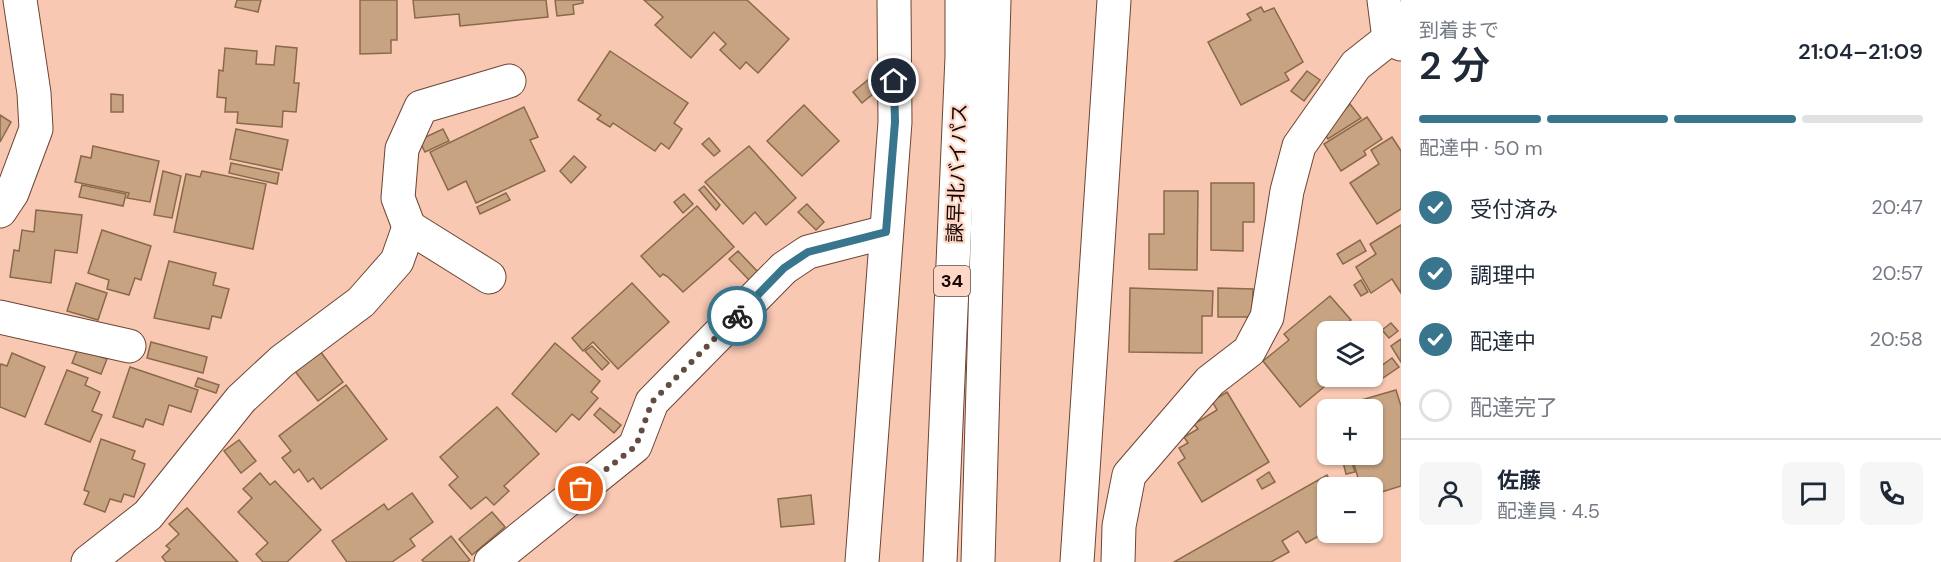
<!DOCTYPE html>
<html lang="ja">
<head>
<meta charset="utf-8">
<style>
  body { margin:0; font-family:"DM Sans","Noto Sans JP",sans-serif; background:#f6f6f7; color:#1f2937; height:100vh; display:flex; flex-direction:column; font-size:22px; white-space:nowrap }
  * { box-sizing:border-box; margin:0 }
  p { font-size:20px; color:#747a83 }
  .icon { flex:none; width:33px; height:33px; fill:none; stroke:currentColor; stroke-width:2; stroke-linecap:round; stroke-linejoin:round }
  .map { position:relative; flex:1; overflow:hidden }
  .side { display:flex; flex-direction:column; background:#fff; width:540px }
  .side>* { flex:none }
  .controls { position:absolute; left:1317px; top:321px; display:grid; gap:12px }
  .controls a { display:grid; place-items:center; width:66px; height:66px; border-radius:9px; background:#fff; box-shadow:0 2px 4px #0004; font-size:30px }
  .pin { position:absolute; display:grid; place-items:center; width:51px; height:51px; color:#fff; margin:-26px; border:3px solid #fff; border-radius:50%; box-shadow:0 2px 6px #0007 }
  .courier { position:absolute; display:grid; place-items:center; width:60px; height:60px; margin:-30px; border:4px solid #39768d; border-radius:50%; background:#fff; color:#222; box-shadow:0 2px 8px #0007 }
  .overview em { font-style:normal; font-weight:600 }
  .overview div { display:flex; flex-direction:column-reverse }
  .overview { display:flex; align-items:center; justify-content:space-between; height:102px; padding:0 18px }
  h1 { font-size:39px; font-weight:600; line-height:45px }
  .bar { display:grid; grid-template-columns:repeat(4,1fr); gap:9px 6px; align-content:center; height:72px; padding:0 18px }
  .bar i { height:8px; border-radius:4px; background:#e0e1e3 }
  .bar .on { background:#39768d }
  .bar p { grid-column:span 4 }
  .line { display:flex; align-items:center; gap:15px; padding:0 18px; border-top:2px solid #e0e1e3 }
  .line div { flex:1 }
  .round { display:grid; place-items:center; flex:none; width:63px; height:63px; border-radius:9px; background:#f6f6f7 }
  ol { padding:0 18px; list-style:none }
  li { display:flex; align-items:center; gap:18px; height:66px }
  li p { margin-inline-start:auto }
  li .icon { padding:6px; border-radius:50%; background:#39768d; color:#fff; stroke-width:4 }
  li:last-child { color:#747a83 }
  li i { width:33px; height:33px; border:3px solid #e0e1e3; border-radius:50% }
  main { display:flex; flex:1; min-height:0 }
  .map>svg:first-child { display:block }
  .building { fill:#c7a382; stroke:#8a6949; stroke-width:1.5 }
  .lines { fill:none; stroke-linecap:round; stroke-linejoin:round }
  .minor-casing { stroke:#6d4533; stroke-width:35 }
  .highway-casing { stroke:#6d4533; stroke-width:35 }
  .minor { stroke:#fff; stroke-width:33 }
  .highway { stroke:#fff; stroke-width:33 }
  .done { stroke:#654b41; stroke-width:6; stroke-dasharray:0 10.8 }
  .route { stroke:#39768d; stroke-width:8 }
  .labels { text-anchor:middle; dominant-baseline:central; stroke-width:4.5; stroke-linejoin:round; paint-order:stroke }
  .shield { fill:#fed7c6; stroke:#5c453e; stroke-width:1.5 }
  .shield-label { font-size:18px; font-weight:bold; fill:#160703 }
  .street-label { font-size:20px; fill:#160703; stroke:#fed7c6 }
</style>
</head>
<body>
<main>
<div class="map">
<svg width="1401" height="562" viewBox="0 0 1401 562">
  <rect width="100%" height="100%" fill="#f8c8b3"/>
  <g class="building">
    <polygon points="237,0 261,0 258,12 235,7"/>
    <polygon points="360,0 397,0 397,40 391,40 391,53 360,54"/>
    <polygon points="413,0 546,0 548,17 460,26 459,14 415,18"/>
    <polygon points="555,0 583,0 583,3 573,5 574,14 557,16"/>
    <polygon points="644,0 747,0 789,39 758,73 746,62 740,69 720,50 726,44 714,32 691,58 655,25 663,17"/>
    <polygon points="1261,7 1264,12 1274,8 1303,62 1285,73 1289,80 1241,105 1208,42 1251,20 1247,14"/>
    <polygon points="276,46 297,48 294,83 299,83 296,112 283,111 282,127 237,123 238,112 225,112 226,98 217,97 219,70 223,71 225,48 257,51 256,64 274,65"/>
    <polygon points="610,51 688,103 674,123 682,129 669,149 661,143 655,151 613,123 610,127 597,119 601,115 578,100"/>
    <polygon points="1307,71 1320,80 1304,101 1291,91"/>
    <polygon points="869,79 878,90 862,103 853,92"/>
    <polygon points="111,94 123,95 123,112 111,112"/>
    <polygon points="1350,104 1361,118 1328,139 1324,133"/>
    <polygon points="804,105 839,141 802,176 767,141"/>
    <polygon points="524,107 538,137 530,140 545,171 476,203 466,181 448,190 430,152"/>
    <polygon points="0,115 11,122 0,142"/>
    <polygon points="1367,117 1382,139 1364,151 1366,155 1341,171 1324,144"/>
    <polygon points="236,129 288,140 282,170 230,159"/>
    <polygon points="443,129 449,141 425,152 419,140"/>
    <polygon points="1392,137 1401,151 1401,209 1377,224 1350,183 1379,164 1371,150"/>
    <polygon points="709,138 720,151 714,156 702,144"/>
    <polygon points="93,146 159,161 150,202 127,198 129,193 75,182 81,156 91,158"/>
    <polygon points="749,146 796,198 766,225 755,212 743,224 705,182"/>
    <polygon points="574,156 586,167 571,183 560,171"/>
    <polygon points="231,163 279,173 277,184 229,173"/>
    <polygon points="163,171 181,176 172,218 154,215"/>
    <polygon points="202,171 266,184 253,249 174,232 186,174 200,177"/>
    <polygon points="1211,183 1254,183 1254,222 1243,222 1243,251 1211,250"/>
    <polygon points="82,185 126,194 123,206 79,197"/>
    <polygon points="704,186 720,205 716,210 699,190"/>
    <polygon points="1164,191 1198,191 1197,270 1149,269 1149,234 1164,234"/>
    <polygon points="506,193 510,200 480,214 477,207"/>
    <polygon points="684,194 693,204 683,213 674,202"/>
    <polygon points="807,204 824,222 816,230 798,212"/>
    <polygon points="697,206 734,247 683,292 668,277 663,274 660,277 641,256"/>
    <polygon points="36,210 82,215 77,253 55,250 51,283 10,277 14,250 19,251 22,230 34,232"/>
    <polygon points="1401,225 1401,293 1392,279 1371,293 1356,267 1376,254 1370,244"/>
    <polygon points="102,230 151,246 141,280 135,278 129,295 107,289 109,280 88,273"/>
    <polygon points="1360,240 1366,251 1343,264 1337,254"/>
    <polygon points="738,251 758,272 749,280 729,259"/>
    <polygon points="169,261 216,273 213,285 229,289 221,318 212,316 209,329 154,318"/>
    <polygon points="1361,280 1368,292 1361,296 1354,285"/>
    <polygon points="76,283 107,293 98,320 67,311"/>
    <polygon points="632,283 669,322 618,369 593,342 583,351 572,338"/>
    <polygon points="1130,288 1213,291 1212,316 1202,316 1202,353 1129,352"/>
    <polygon points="1218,288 1253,289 1252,317 1218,317"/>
    <polygon points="1330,296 1351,320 1339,330 1340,332 1328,332 1328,376 1337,376 1300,407 1263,361 1289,340 1284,334"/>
    <polygon points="1391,323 1398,331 1389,338 1382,330"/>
    <polygon points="1401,339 1401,362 1391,346"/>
    <polygon points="151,342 207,357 203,373 147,358"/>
    <polygon points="555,343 600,381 591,392 598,398 579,420 572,414 556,432 512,394"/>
    <polygon points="592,346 609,363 602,370 585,351"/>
    <polygon points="78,348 107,359 101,374 72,363"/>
    <polygon points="320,351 343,382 318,401 294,370"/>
    <polygon points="12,353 45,367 25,417 0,407 0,367 1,364 7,366"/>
    <polygon points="1392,358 1399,367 1383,378 1377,369"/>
    <polygon points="130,367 198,390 191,412 169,405 163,425 146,419 143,427 113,417"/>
    <polygon points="67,370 88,378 85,385 100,392 92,411 102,415 90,442 45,424"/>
    <polygon points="198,378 219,385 216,393 195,386"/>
    <polygon points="346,385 387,439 321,489 313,478 308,482 299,469 294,473 282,458 291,451 279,436"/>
    <polygon points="1396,390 1401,406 1401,486 1372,495 1372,488 1361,488 1351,454 1372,454 1372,410 1338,410 1337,407"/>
    <polygon points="1227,392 1269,462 1202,502 1178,463 1185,458 1179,448 1188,443 1184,437 1198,429 1194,424 1217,410 1212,401"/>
    <polygon points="497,407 539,454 504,486 509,491 494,505 486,497 471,509 449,485 458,477 440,457"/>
    <polygon points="600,408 621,425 614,433 594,415"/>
    <polygon points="101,439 135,451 132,459 145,464 134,497 124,494 121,502 110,499 105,512 84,504 89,492 84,490"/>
    <polygon points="239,440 256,461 241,473 224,451"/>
    <polygon points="1350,456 1355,472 1346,474 1342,458"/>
    <polygon points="1269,472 1275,482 1262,489 1257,480"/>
    <polygon points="260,473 270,485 275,481 321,530 287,562 263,562 256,554 268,543 238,512 252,498 243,489"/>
    <polygon points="1327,475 1334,488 1328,488 1328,531 1306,543 1298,531 1282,541 1289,552 1271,562 1174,562"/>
    <polygon points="412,493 433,522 410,539 415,546 392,562 347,562 332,541 384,504 388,510"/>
    <polygon points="811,495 814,524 781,527 778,499"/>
    <polygon points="187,508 238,562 166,562 162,557 170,549 166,546 179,534 169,524"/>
    <polygon points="492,512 505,527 472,555 459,539"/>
    <polygon points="451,536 470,560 467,562 424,562 422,560"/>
  </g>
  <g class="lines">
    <g class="minor-casing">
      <g id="minor">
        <polyline points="1384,0 1389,39 1401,44"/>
        <polyline points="0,211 12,193 36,129 34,93 20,0"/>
        <polyline points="409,227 398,198 402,149 421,107 509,81"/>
        <polyline points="0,317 129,346"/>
        <polyline points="88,562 148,515 241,399 282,361 361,302 397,261 409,227 489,277"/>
        <polyline points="491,562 635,446 652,402 784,268 808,252 886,232"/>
        <polyline points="862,562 895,122 894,0"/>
        <polyline points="1077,562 1114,0"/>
        <polyline points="1118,562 1119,526 1129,475 1210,381 1249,351 1267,317 1287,191 1299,146 1356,65 1389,39"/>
      </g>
    </g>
    <g class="highway-casing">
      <g id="highway">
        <polyline points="940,562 962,57 962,0"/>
        <polyline points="978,562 994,0"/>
      </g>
    </g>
    <use href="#minor" class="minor"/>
    <use href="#highway" class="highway"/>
  </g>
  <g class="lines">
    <polyline class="done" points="581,489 636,446 652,402 737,316"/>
    <polyline class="route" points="737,316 784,268 808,252 886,232 895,122 894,81"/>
  </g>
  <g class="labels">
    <rect class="shield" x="934" y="266" width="36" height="30" rx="4.5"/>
    <g class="shield-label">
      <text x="952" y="281">34</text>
    </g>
    <g class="street-label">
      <text transform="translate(957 173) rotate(-88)">諫早北バイパス</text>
    </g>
  </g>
</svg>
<div class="controls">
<a><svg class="icon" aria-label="layers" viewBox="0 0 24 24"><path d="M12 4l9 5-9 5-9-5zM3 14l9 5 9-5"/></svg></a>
<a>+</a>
<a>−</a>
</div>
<div class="pin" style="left:581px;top:489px;background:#ea580c"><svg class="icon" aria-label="bag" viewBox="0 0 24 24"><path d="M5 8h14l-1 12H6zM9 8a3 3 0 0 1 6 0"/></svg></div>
<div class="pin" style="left:894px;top:81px;background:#1f2937"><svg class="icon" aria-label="home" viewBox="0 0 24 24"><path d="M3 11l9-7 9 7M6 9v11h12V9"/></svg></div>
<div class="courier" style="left:737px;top:316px"><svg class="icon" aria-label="bike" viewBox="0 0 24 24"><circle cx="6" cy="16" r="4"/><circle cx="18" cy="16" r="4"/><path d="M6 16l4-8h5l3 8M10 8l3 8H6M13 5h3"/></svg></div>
</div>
<section class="side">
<div class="overview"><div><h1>2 分</h1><p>到着まで</p></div><em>21:04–21:09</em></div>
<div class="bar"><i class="on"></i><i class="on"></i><i class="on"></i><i></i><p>配達中 · 50 m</p></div>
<ol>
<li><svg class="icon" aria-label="check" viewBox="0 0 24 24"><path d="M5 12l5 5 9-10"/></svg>受付済み<p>20:47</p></li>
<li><svg class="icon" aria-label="check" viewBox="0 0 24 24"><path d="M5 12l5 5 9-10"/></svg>調理中<p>20:57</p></li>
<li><svg class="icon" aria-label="check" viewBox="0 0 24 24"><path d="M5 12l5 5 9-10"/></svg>配達中<p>20:58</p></li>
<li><i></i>配達完了</li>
</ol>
<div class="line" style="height:108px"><a class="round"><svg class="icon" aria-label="person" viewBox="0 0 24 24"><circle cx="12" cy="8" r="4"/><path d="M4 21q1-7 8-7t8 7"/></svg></a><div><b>佐藤</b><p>配達員 · 4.5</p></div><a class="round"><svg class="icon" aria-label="chat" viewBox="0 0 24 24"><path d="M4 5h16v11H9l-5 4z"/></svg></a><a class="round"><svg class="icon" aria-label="phone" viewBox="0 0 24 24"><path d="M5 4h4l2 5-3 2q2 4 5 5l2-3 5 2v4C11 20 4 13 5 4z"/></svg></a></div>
</section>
</main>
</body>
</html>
